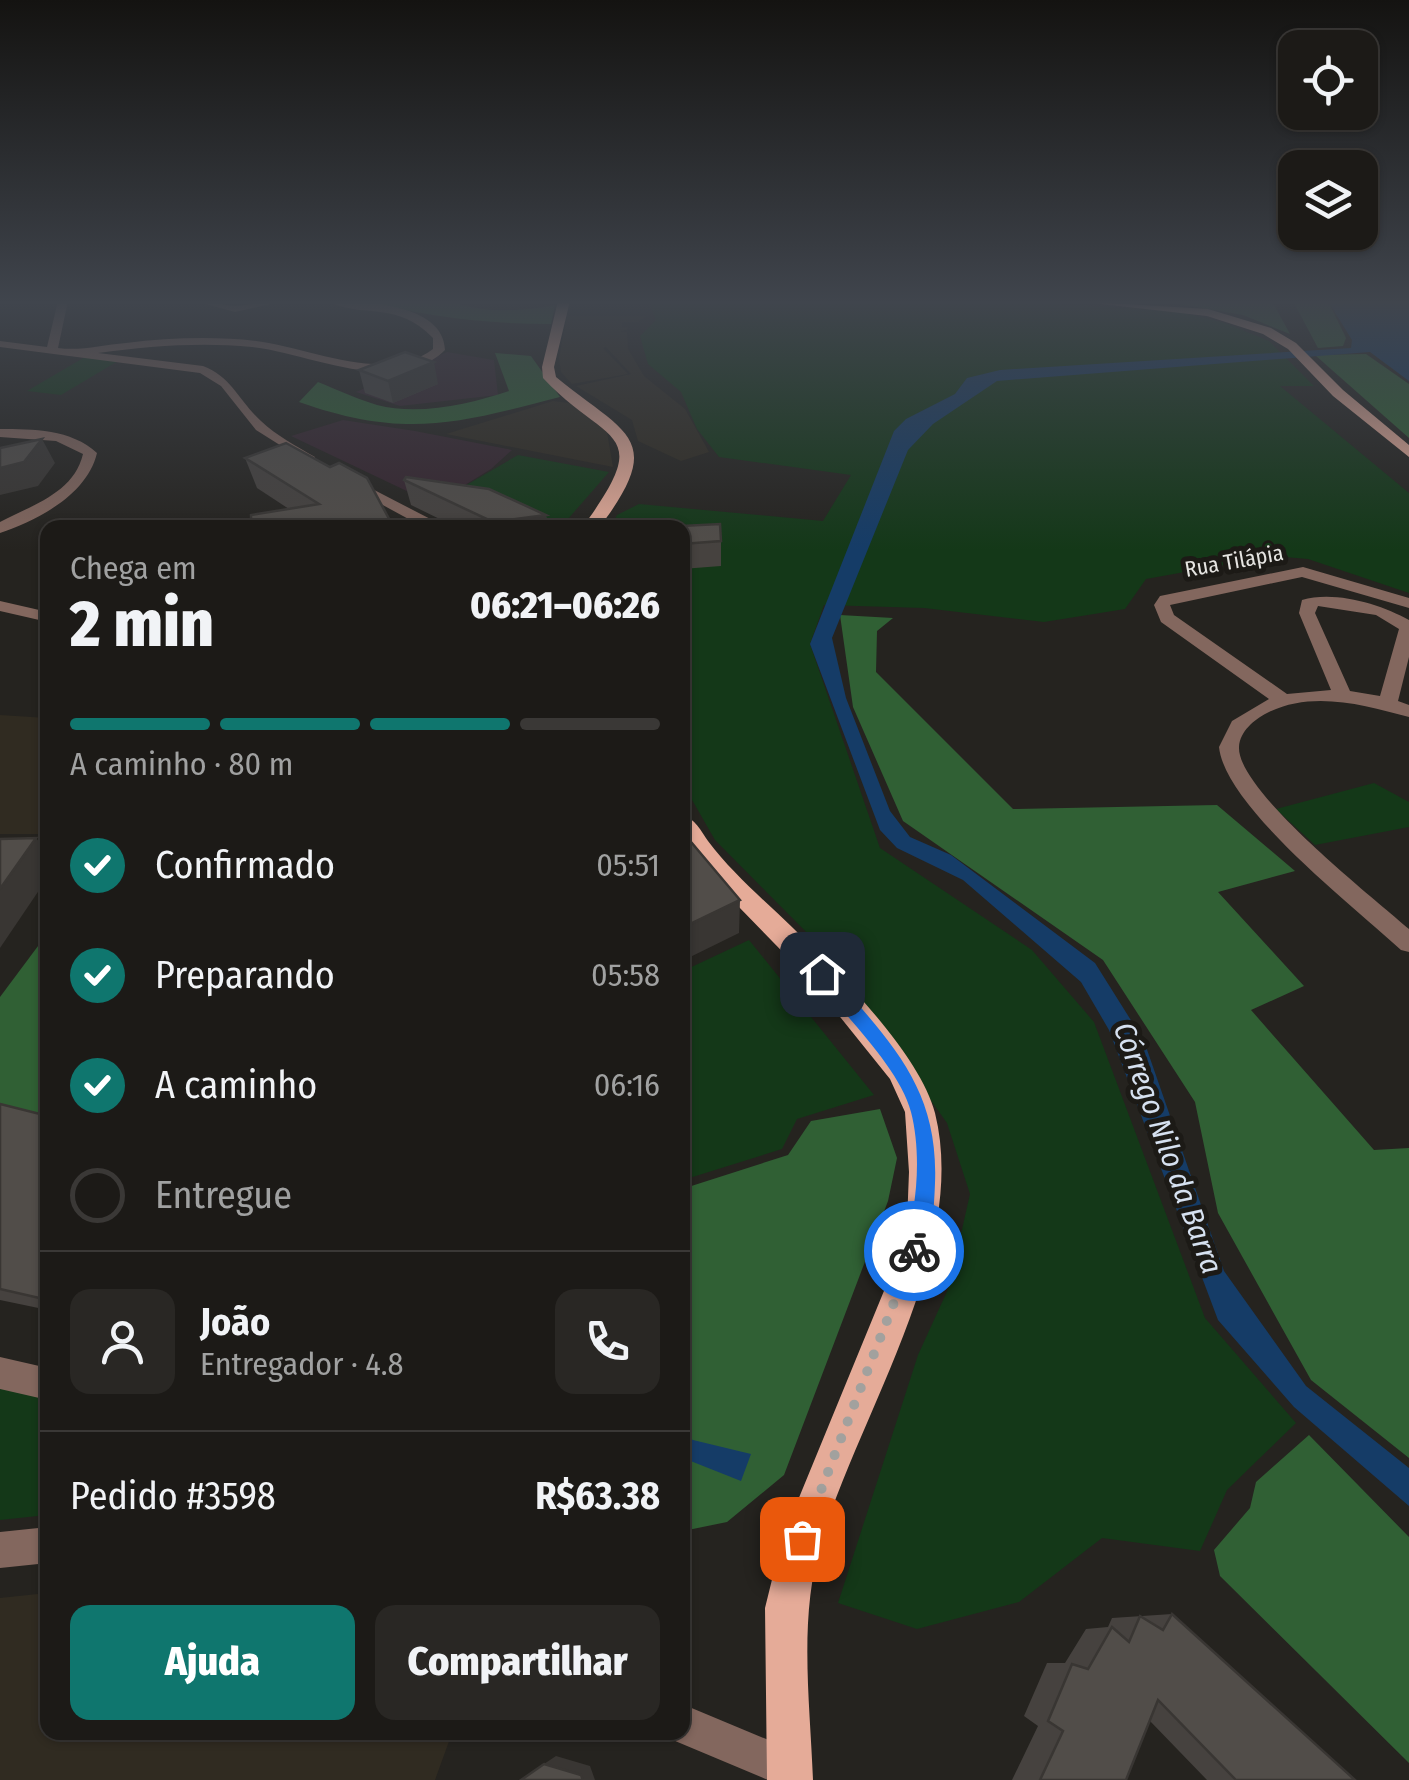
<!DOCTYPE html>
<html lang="pt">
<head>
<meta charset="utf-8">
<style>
  body { margin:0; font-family:"Fira Sans Condensed",sans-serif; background:#292724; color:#f1f3f6; height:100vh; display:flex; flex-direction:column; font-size:38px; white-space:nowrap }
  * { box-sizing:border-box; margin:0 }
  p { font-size:32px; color:#a0a1a1 }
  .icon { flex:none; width:55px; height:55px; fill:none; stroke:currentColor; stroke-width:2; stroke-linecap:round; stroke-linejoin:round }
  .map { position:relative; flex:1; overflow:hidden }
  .panel { position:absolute; left:40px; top:520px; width:650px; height:1220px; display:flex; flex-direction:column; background:#1c1a17; border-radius:20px; box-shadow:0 2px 8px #0004,0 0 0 2px #3a3836 }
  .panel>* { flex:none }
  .buttons { position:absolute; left:1278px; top:30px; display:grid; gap:20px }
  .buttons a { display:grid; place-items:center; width:100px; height:100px; border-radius:20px; background:#1c1a17; box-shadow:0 2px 8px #0004,0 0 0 2px #3a3836; font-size:50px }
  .pin { position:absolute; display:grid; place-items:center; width:85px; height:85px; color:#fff; margin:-42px; border-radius:20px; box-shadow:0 5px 15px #0006 }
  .courier { position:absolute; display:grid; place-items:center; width:100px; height:100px; margin:-50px; border:8px solid #1a73e8; border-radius:50%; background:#fff; color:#222; box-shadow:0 2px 12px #0007 }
  .head em { font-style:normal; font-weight:800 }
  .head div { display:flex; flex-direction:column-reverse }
  .head { display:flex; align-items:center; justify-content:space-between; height:170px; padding:0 30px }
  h1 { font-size:65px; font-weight:800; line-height:75px }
  .bar { display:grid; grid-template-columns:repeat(4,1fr); gap:15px 10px; align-content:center; height:120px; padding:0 30px }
  .bar i { height:12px; border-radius:8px; background:#3a3836 }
  .bar .on { background:#0f766e }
  .bar p { grid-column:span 4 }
  .line { display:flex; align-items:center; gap:25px; padding:0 30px; border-top:2px solid #3a3836 }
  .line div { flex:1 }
  .round { display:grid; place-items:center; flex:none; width:105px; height:105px; border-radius:20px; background:#292724 }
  ol { padding:0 30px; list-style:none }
  li { display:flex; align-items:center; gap:30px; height:110px }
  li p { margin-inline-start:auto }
  li .icon { padding:10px; border-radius:50%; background:#0f766e; color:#fff; stroke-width:4 }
  li:last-child { color:#a0a1a1 }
  li i { width:55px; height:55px; border:5px solid #3a3836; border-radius:50% }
  .primary-button { display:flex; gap:20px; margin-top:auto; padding:20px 30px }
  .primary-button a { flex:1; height:115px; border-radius:20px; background:#0f766e; color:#fff; font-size:40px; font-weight:800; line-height:115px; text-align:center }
  .primary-button a+a { background:#292724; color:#f1f3f6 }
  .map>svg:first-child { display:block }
  .built { fill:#302b21 }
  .education { fill:#36252e }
  .green { fill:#143818 }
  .forest { fill:#306034 }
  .water { fill:#153c67 }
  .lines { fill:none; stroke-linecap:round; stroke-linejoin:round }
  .minor { fill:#83675e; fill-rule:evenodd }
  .major { fill:#e5ab98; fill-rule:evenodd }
  .wall { fill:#46423f }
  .shaded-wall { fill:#393633 }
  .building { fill:#514d49; stroke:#393633; stroke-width:2.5 }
  .route { fill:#1a73e8 }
  .done { stroke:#a2a19e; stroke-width:10; stroke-dasharray:0 18 }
  .labels { text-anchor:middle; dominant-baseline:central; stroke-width:10; stroke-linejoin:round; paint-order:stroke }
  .far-street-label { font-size:22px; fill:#e6e5e2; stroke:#1c1a16 }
  .water-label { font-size:30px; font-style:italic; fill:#d6e1f0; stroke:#1c1a16 }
</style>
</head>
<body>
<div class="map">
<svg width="1409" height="1780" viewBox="0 0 1409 1780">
  <rect width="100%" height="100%" fill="#25231f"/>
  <g class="built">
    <polygon points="567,316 647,316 638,322 622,322 622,327 630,328 620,332 627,332 628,349 644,376 685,409 709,452 681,461 638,441 632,420 576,386 631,374 606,347 603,348 628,374 572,384 561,372 559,358"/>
    <polygon points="553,401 570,403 607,432 613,467 446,434"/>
    <polygon points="0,715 47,718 47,834 0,834"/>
    <polygon points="47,1593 48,1732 452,1733 435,1780 0,1780 0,1598"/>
  </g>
  <g class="education">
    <polygon points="447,352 494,360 498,395 400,406 356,392"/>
    <polygon points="343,420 415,431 512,450 491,469 434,504 291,436"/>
  </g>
  <g class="green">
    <polygon points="649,301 1017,301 1180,312 1225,323 1269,341 1314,386 1280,386 1409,493 1409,593 1308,559 1273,556 1146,579 1125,609 1044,622 924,608 824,605 810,644 880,848 1032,950 1094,1022 1205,1318 1296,1423 1227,1490 1200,1551 1102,1538 1019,1602 917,1629 838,1603 918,1355 949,1287 970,1194 947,1123 821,947 715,840 683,784 682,528 610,528 617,515 639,504 823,521 851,475 719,457 697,429 681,392 648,364 640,336 656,320"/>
    <polygon points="85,357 118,361 61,395 27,391"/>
    <polygon points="518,455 609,472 561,527 539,527 434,504"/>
    <polygon points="1374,783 1409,802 1409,827 1315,845 1276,809"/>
    <polygon points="749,940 874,1095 797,1119 782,1149 683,1180 683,971"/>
    <polygon points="0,1381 47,1392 47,1515 0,1520"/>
  </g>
  <g class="forest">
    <path d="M365,301H452C479,314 526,311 555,305L551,324C487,324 428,317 365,301Z"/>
    <polygon points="1161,301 1272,301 1290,334 1243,315"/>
    <polygon points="1293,301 1328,301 1346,338 1343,346 1318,348"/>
    <path d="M495,353L531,356L560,397C456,424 404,439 299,402L318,382C338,390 357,399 377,405C419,416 470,404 509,391Z"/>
    <polygon points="1366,354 1409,384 1409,438 1315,355"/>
    <polygon points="840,615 893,618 877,631 876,672 1013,809 1217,805 1295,871 1218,892 1304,986 1251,1010 1374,1150 1409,1148 1409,1458 1311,1380 1218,1213 1195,1102 1103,960 903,821 853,707"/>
    <polygon points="47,934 47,1117 0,1113 0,997"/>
    <polygon points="880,1109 897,1158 888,1201 784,1475 727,1522 683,1531 682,1189 788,1155 811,1121"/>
    <polygon points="1309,1435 1409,1537 1409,1763 1220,1576 1214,1550 1250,1508 1256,1482"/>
  </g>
  <g class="water">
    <polygon points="1328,301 1409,301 1409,381 1370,352 997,381 933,424 908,450 832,638 846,698 890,811 910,837 951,855 1095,963 1144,1041 1224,1271 1306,1386 1409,1468 1409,1506 1294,1407 1218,1320 1109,1030 1081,982 963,880 897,848 880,830 810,644 894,431 906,419 955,394 967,378 1000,370 1351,348 1352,340"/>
    <polygon points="682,1433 693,1440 751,1454 741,1481 683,1458"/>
  </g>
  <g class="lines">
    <g class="minor">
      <path d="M58,301H68L58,348C81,351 102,345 126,343C168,338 213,336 256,341C309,347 385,385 433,349V338C397,300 363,319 327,301C361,301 444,303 445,350C396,398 310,353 252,347C201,342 149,346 98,353L203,366C232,377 239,401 261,421C277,436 296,446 315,457V463L310,464L256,430L221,386L200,373L0,347V341L47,347Z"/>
      <polygon points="195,301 235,306 284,301 235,312"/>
      <path d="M0,429C33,429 71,429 97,453C87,495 38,520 0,533V522C32,505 74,493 83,454L56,441L0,437Z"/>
      <polygon points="351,478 442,525 444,528 425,528 346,485 344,482"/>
      <path d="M1303,567L1409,598V608L1302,577L1170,605L1174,615L1287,694L1331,690L1299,613L1302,600C1334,590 1381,604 1409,620V657L1398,701L1409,705V717C1364,705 1312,690 1267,713C1254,720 1240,731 1239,747C1237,791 1374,898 1409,929V952L1401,950C1356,908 1225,807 1219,747L1232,721L1269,699L1161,622L1154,605L1160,596ZM1318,606L1376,615L1399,629L1380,696L1350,691L1315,613Z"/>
      <polygon points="0,601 48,612 48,622 0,611"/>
      <polygon points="0,1357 48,1368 48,1400 0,1389"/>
      <polygon points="48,1527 48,1563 0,1568 0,1532"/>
      <polygon points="682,1704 802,1754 808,1768 803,1780 768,1780 668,1738 666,1732 682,1732"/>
    </g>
    <g class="major">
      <path d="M558,301H570L554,367L556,377C627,435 667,438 599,528H582C656,427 608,447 543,378L542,367Z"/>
      <polygon points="1075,301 1208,309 1271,328 1296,343 1343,390 1409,445 1409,457 1333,396 1288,349 1263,334 1207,316"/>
      <path d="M682,815C695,818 701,831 708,841C732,873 764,900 793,928C836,970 920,1054 935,1113C969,1250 861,1410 822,1539C798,1617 810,1700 813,1780H767L765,1608L782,1539L886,1286L907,1223L909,1172L905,1112L890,1079L812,982L701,868L682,841Z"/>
    </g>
  </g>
  <g class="wall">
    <polygon points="359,370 438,384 393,403 365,393"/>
    <polygon points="245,458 394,528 289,509 257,488"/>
    <polygon points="404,480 546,515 548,528 458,528 411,505"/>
    <polygon points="682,528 721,541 721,566 682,569"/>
    <polygon points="0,1104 48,1116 48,1310 0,1300"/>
    <polygon points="1172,1614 1355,1780 1207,1780 1150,1721 1126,1780 1012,1780 1038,1726 1024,1716 1047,1663 1065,1663 1086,1629 1108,1627 1112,1618"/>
  </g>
  <g class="shaded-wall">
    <polygon points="434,362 438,384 393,403 388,381"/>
    <polygon points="42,439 55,463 38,486 0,495 0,468"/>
    <polygon points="546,515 548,528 494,528 493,522"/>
    <polygon points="36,838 48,852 48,877 0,948 0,889"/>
    <polygon points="740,900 739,933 682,961 682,928"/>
    <polygon points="556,1756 590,1766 595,1780 583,1780 544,1764"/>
  </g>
  <g class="building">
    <polygon points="405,352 434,362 388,381 359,370"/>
    <polygon points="42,439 24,462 0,468 0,448"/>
    <polygon points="286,443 330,467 339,463 367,478 394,528 251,528 251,515 319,504 245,458"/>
    <polygon points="406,477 489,489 546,515 493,522 404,480"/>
    <polygon points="720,524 721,541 682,544 682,528 641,528"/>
    <polygon points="686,836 740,900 682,928 682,838"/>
    <polygon points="36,838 0,889 0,839"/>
    <polygon points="0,1104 48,1116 48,1300 0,1289"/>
    <polygon points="1172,1614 1355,1780 1236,1780 1158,1700 1126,1780 1040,1780 1063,1731 1048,1721 1072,1664 1088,1669 1112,1627 1129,1642 1140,1616 1163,1630"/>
    <polygon points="544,1764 581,1775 583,1780 521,1780"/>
  </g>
  <linearGradient id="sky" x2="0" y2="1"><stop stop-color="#141311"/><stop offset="0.55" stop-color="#40454d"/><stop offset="1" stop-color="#40454d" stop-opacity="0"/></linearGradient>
  <rect width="1409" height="550" fill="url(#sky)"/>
  <path class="route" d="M822,967L828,969C887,1040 939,1084 935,1183C934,1211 932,1234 922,1259L914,1262L906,1259L903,1251C917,1210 922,1155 911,1112C899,1067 845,1016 816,979L813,974Z"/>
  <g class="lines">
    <polyline class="done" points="802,1539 914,1251"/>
  </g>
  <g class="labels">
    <g class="far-street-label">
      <text transform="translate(1234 561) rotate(-10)">Rua Tilápia</text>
    </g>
    <g class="water-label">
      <text transform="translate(1168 1148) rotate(70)">Córrego Nilo da Barra</text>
    </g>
  </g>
</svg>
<div class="buttons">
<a><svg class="icon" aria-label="locate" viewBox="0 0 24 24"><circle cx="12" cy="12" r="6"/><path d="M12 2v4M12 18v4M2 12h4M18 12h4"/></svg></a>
<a><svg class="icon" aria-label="layers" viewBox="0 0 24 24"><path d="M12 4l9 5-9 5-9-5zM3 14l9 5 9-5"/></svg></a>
</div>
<div class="pin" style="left:802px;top:1539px;background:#ea580c"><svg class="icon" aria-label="bag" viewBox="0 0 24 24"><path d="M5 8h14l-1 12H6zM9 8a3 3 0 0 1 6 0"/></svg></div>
<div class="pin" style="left:822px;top:974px;background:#1f2937"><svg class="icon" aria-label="home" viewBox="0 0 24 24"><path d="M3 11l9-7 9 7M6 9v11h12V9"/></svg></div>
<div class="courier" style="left:914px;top:1251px"><svg class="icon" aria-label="bike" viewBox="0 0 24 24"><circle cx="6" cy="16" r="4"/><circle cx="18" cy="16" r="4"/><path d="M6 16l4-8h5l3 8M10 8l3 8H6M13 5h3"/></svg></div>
<section class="panel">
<div class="head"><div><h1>2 min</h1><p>Chega em</p></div><em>06:21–06:26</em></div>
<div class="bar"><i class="on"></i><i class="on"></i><i class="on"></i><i></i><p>A caminho · 80 m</p></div>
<ol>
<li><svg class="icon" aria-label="check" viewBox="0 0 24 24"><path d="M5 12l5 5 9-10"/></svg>Confirmado<p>05:51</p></li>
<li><svg class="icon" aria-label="check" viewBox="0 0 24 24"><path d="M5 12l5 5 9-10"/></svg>Preparando<p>05:58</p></li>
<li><svg class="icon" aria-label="check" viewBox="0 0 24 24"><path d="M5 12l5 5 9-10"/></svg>A caminho<p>06:16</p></li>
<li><i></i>Entregue</li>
</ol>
<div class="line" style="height:180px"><a class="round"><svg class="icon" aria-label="person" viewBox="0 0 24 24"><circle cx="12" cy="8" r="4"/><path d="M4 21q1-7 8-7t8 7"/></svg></a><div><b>João</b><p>Entregador · 4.8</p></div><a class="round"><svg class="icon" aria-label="phone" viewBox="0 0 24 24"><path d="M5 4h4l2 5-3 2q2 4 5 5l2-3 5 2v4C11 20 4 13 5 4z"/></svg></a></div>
<div class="line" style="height:130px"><div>Pedido #3598</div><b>R$63.38</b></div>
<div class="primary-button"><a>Ajuda</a><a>Compartilhar</a></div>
</section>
</div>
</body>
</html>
